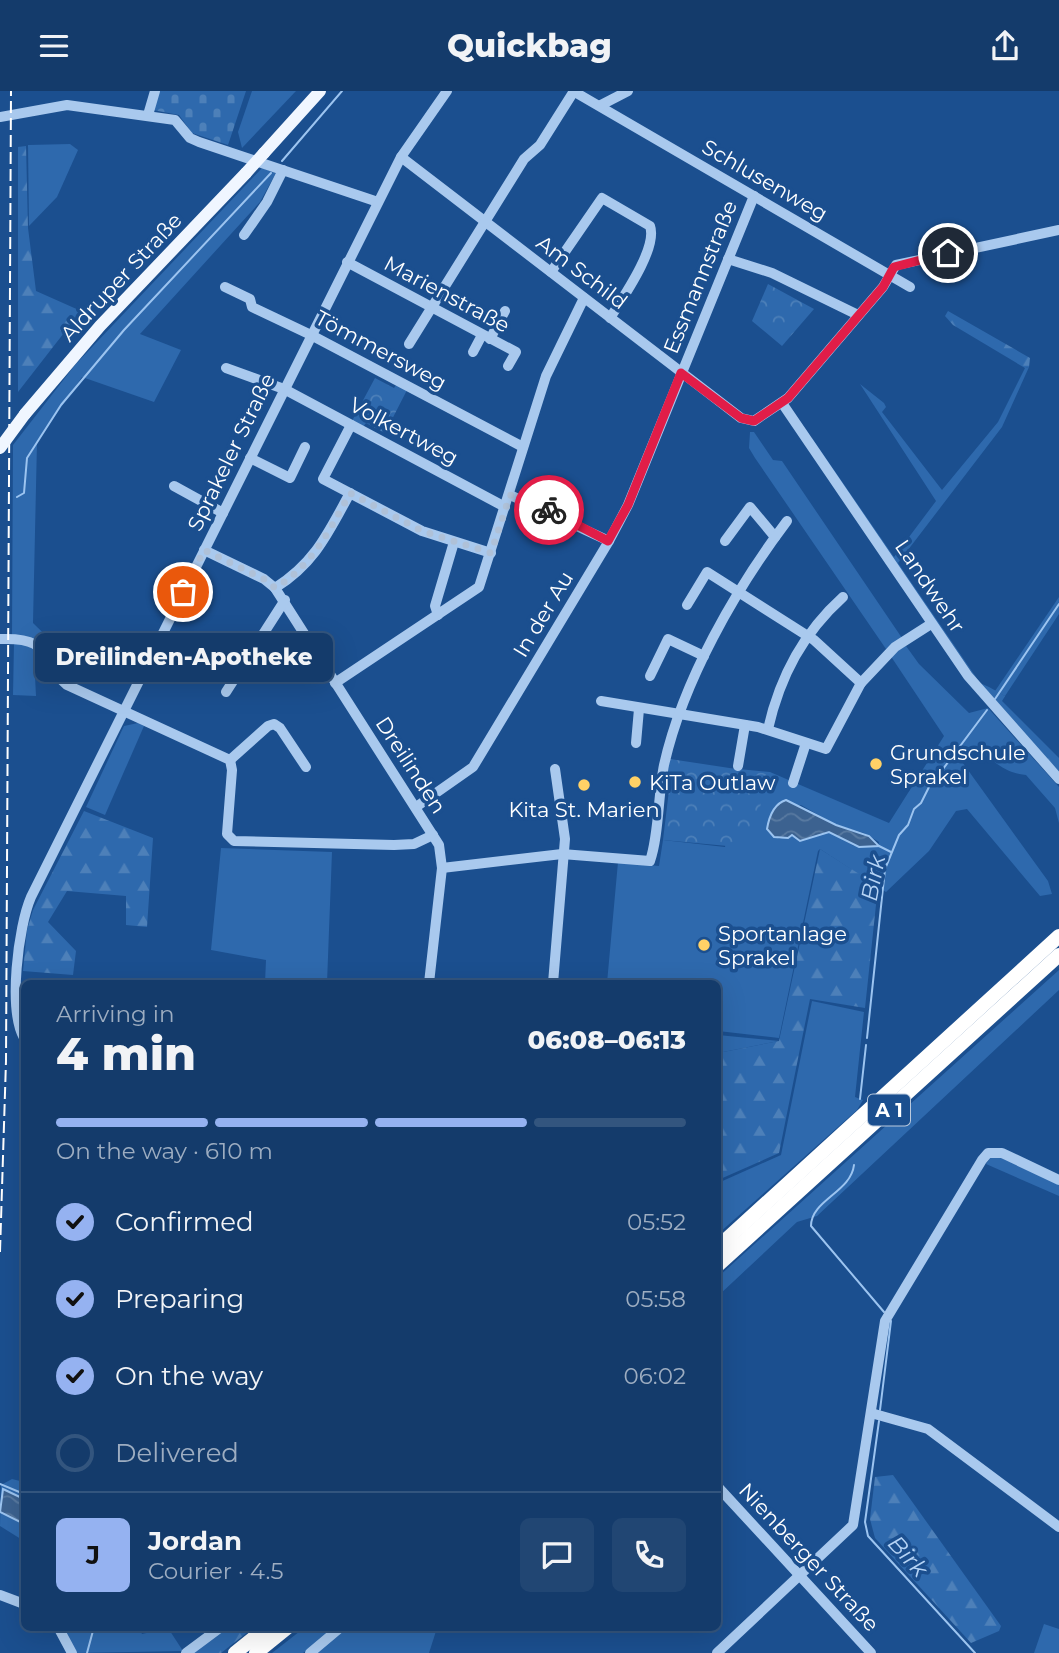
<!DOCTYPE html>
<html lang="en">
<head>
<meta charset="utf-8">
<style>
  body { margin:0; font-family:Montserrat,sans-serif; background:#214673; color:#f1f3f6; height:100vh; display:flex; flex-direction:column; font-size:26px; white-space:nowrap }
  * { box-sizing:border-box; margin:0 }
  p { font-size:23px; color:#9dadc1 }
  .icon { flex:none; width:38px; height:38px; fill:none; stroke:currentColor; stroke-width:2; stroke-linecap:round; stroke-linejoin:round }
  .map { position:relative; flex:1; overflow:hidden }
  .side { position:absolute; left:21px; top:889px; width:700px; height:651px; display:flex; flex-direction:column; background:#143b6b; border-radius:10px; box-shadow:0 7px 28px #0002,0 0 0 2px #33557e }
  .side>* { flex:none }
  .pin { position:absolute; display:grid; place-items:center; width:60px; height:60px; color:#fff; margin:-30px; border:4px solid #fff; border-radius:50%; box-shadow:0 2px 7px #0007 }
  .courier { position:absolute; display:grid; place-items:center; width:70px; height:70px; margin:-35px; border:5px solid #e11d48; border-radius:50%; background:#fff; color:#222; box-shadow:0 2px 9px #0007 }
  .bubble { position:absolute; height:49px; border-radius:10px; background:#143b6b; box-shadow:0 7px 28px #0002,0 0 0 2px #33557e; font-size:23px; font-weight:800; line-height:49px; text-align:center }
  .summary em { font-style:normal; font-weight:800 }
  .summary div { display:flex; flex-direction:column-reverse }
  .summary { display:flex; align-items:center; justify-content:space-between; height:119px; padding:0 35px }
  h1 { font-size:46px; font-weight:800; line-height:52px }
  .bar { display:grid; grid-template-columns:repeat(4,1fr); gap:10px 7px; align-content:center; height:84px; padding:0 35px }
  .bar i { height:9px; border-radius:5px; background:#33557e }
  .bar .current { background:#95b2f1 }
  .bar p { grid-column:span 4 }
  .line { display:flex; align-items:center; gap:18px; padding:0 35px; border-top:2px solid #33557e }
  .line div { flex:1 }
  .round { display:grid; place-items:center; flex:none; width:74px; height:74px; border-radius:10px; background:#214673 }
  ol { padding:0 35px; list-style:none }
  li { display:flex; align-items:center; gap:21px; height:77px }
  li p { margin-inline-start:auto }
  li .icon { padding:7px; border-radius:50%; background:#95b2f1; color:#111; stroke-width:4 }
  li:last-child { color:#9dadc1 }
  li i { width:38px; height:38px; border:4px solid #33557e; border-radius:50% }
  header { display:flex; justify-content:space-between; align-items:center; height:91px; padding:0 35px; background:#143b6b; font-size:32px; font-weight:800 }
  .map>svg:first-child { display:block }
  .grass { fill:#2e69ad; fill-rule:evenodd }
  .forest { fill:url(#forest-firs) }
  .cemetery { fill:url(#cemetery-stones) }
  .park { fill:url(#park-crowns) }
  .water { fill:url(#water-waves); stroke:#9cc4f0; stroke-width:2 }
  .lines { fill:none; stroke-linecap:round; stroke-linejoin:round }
  .stream { stroke:#9cc4f0; stroke-width:2 }
  .minor { stroke:#a9c9ee; stroke-width:10 }
  .major { stroke:#f0f6ff; stroke-width:12 }
  .highway { stroke:#fff; stroke-width:14 }
  .rail { stroke:#fff; stroke-width:2; stroke-dasharray:12 5; stroke-linecap:butt }
  .major-bridge { stroke:#f0f6ff; stroke-width:12 }
  .done { stroke:#afc1d8; stroke-width:7; stroke-dasharray:0 12.6 }
  .route { stroke:#e11d48; stroke-width:9 }
  .poi-dot { fill:#ffd166; stroke:#1b4f8f; stroke-width:2.5 }
  .labels { text-anchor:middle; dominant-baseline:central; stroke-width:7; stroke-linejoin:round; paint-order:stroke }
  .shield { fill:#1b4f8f; stroke:#bbcadd; stroke-width:2 }
  .shield-label { font-size:19px; font-weight:bold; fill:#fff }
  .street-label { font-size:21px; fill:#fff; stroke:#1b4f8f }
  .poi-label { font-size:21px; fill:#fff; stroke:#1b4f8f; text-anchor:start }
  .water-label { font-size:23px; font-style:italic; fill:#b5d3f5; stroke:#1b4f8f }
</style>
</head>
<body>
<header><svg class="icon" aria-label="menu" viewBox="0 0 24 24"><path d="M4 6h16M4 12h16M4 18h16"/></svg>Quickbag<svg class="icon" aria-label="share" viewBox="0 0 24 24"><path d="M12 15V3M7 8l5-5 5 5M5 13v7h14v-7"/></svg></header>
<div class="map">
<svg width="1059" height="1562" viewBox="0 0 1059 1562">
  <defs>
    <pattern id="forest-firs" width="22" height="20" patternUnits="userSpaceOnUse" patternTransform="scale(1.75)"><rect width="22" height="20" fill="#2e69ad"/><path d="M5 1l3.5 6h-7zM16 11l3.5 6h-7z" fill="#4d80b9"/></pattern>
    <pattern id="cemetery-stones" width="16" height="16" patternUnits="userSpaceOnUse" patternTransform="scale(1.75)"><rect width="16" height="16" fill="#2e69ad"/><path d="M2 7V4a2 2 0 0 1 4 0v3zM10 15v-3a2 2 0 0 1 4 0v3z" fill="#4d80b9"/></pattern>
    <pattern id="park-crowns" width="20" height="18" patternUnits="userSpaceOnUse" patternTransform="scale(1.75)"><rect width="20" height="18" fill="#2e69ad"/><path d="M2 6a3 3 0 1 1 6 0M12 15a3 3 0 1 1 6 0" fill="none" stroke="#4d80b9"/></pattern>
    <pattern id="water-waves" width="16" height="10" patternUnits="userSpaceOnUse" patternTransform="scale(1.75)"><rect width="16" height="10" fill="#3c6290"/><path d="M0 5q4-4 8 0t8 0" fill="none" stroke="#597aa1"/></pattern>
  </defs>
  <rect width="100%" height="100%" fill="#1b4f8f"/>
  <g class="grass">
    <polygon points="252,0 296,0 242,57 238,41"/>
    <polygon points="70,53 78,59 57,106 29,135 28,54"/>
    <polygon points="262,77 276,82 260,111 140,243 181,259 154,311 82,286 37,351 33,532 78,576 70,592 58,580 43,554 12,545 13,354 75,274"/>
    <polygon points="1029,276 1002,336 898,472 980,592 989,596 990,608 811,349 812,347 894,466 936,410 860,293 884,312 886,316 882,321 942,399 998,331 1025,277"/>
    <polygon points="750,341 754,341 773,369 782,370 902,547 886,558 755,367 749,357"/>
    <polygon points="1059,506 1059,523 1005,605 995,600"/>
    <polygon points="14,551 34,556 53,584 35,585 36,605 13,604"/>
    <path d="M906,555L919,573L969,622L988,617L1059,696V732L1055,717L1026,684C1003,682 995,669 975,658L960,668L1048,790L1052,803L1040,805L967,718L956,720L929,760L886,801L820,758L818,760L779,947L718,940V892H607L618,771L659,775L663,749L725,756L739,678L770,681L889,732L944,645L890,564ZM801,714L836,734L864,742L879,751L878,756L854,755L829,741L815,746L792,744L779,748L767,735L771,723Z"/>
    <polygon points="138,632 144,635 105,724 86,716 124,635"/>
    <polygon points="221,757 332,761 327,892 265,892 266,869 211,859"/>
    <polygon points="1059,879 1059,899 817,1125 797,1131 718,1205 718,1186"/>
    <polygon points="812,910 864,921 855,1006 863,1009 857,1019 718,1143 718,1092 781,1064"/>
    <polygon points="718,944 779,950 718,962"/>
    <polygon points="993,1063 1059,1093 1059,1105 986,1073"/>
    <polygon points="12,1388 24,1391 24,1450 0,1435 1,1394"/>
    <polygon points="1044,1533 1059,1538 1059,1562 1034,1562"/>
    <polygon points="61,1537 139,1537 142,1543 168,1537 183,1560 76,1562"/>
    <polygon points="304,1537 335,1537 303,1562 272,1562"/>
    <polygon points="345,1537 437,1537 429,1562 314,1562"/>
  </g>
  <g class="forest">
    <polygon points="26,55 28,137 36,200 81,220 18,301 18,56"/>
    <polygon points="948,220 1030,267 1029,276 1025,277 953,234 945,225"/>
    <polygon points="989,596 1005,605 1002,610 1059,667 1059,684 987,599"/>
    <polygon points="84,720 153,747 147,836 126,834 126,805 67,800 48,831 76,860 73,884 23,880 27,839 33,819"/>
    <polygon points="820,758 878,795 865,917 810,908 779,1062 718,1089 718,962 779,950"/>
    <polygon points="893,1384 1001,1535 999,1540 971,1552 875,1447 870,1428 875,1386"/>
    <polygon points="225,1537 253,1537 221,1562 192,1562"/>
  </g>
  <polygon class="cemetery" points="159,0 246,0 228,54 192,42 179,24 153,19"/>
  <g class="park">
    <polygon points="768,193 814,218 782,255 752,230"/>
    <polygon points="375,287 394,297 397,293 407,299 385,342 366,332 363,336 352,330"/>
    <polygon points="670,668 769,683 749,757 663,749 670,691 666,689"/>
  </g>
  <g class="water">
    <path d="M786,709L836,734L869,745L879,755L859,756L829,741L800,750L792,744L788,747L774,746L767,738C769,726 773,713 786,709Z"/>
    <polygon points="3,1398 24,1408 24,1433 0,1421"/>
  </g>
  <g class="lines">
    <g class="stream">
      <polyline points="282,70 342,0"/>
      <polyline points="17,406 24,402 27,367 61,314 124,239 271,82"/>
      <polyline points="995,608 1059,513"/>
      <polyline points="879,755 891,761"/>
      <polyline points="867,947 885,778 899,744 908,734 914,718 921,712 934,686 940,682 987,619"/>
      <polyline points="860,1008 866,954"/>
      <path d="M854,1074C851,1101 811,1109 811,1135L884,1221"/>
      <polyline points="880,1319 891,1230"/>
      <polyline points="879,1330 865,1431 868,1445 975,1562"/>
      <polyline points="0,1393 24,1403"/>
      <polyline points="87,1562 94,1536"/>
    </g>
    <g class="minor">
      <polyline points="573,0 910,196"/>
      <polyline points="601,14 628,0"/>
      <polyline points="148,24 155,0"/>
      <polyline points="0,26 67,14 175,29 190,47 199,51 378,111"/>
      <polyline points="401,66 741,327 754,330 788,307 883,196 896,174 1059,139"/>
      <polyline points="244,144 267,111 283,79"/>
      <polyline points="728,168 772,182 858,224"/>
      <polyline points="347,171 516,261 508,275"/>
      <path d="M551,181L602,107L650,135C658,157 622,208 610,227"/>
      <polyline points="225,196 250,208 252,216 311,244 523,356"/>
      <polyline points="490,248 505,220"/>
      <polyline points="409,253 524,68 540,54 574,0"/>
      <polyline points="473,261 482,244"/>
      <polyline points="226,277 284,298 505,416"/>
      <polyline points="782,312 968,585 1059,688"/>
      <polyline points="351,334 323,388 422,440 491,462"/>
      <polyline points="250,367 290,387 305,356"/>
      <polyline points="174,395 223,422"/>
      <polyline points="510,404 609,450"/>
      <polyline points="725,450 750,416 775,446"/>
      <polyline points="204,459 264,488 275,497 439,754 442,777 429,892"/>
      <path d="M275,497C315,472 328,442 350,402"/>
      <polyline points="687,514 707,481 814,549 861,592 895,556 931,533"/>
      <polyline points="438,524 435,515 454,451"/>
      <path d="M0,548C55,546 36,569 67,594L230,669L232,679L227,743L234,750L394,754L414,753L433,744"/>
      <polyline points="650,585 668,548 704,565"/>
      <polyline points="335,592 479,496 546,285 584,207"/>
      <polyline points="226,601 285,509"/>
      <polyline points="601,610 758,636 826,658 861,592"/>
      <path d="M768,638C780,585 803,542 843,506"/>
      <polyline points="636,652 639,618"/>
      <polyline points="230,669 268,635 274,633 280,637 306,676"/>
      <polyline points="738,675 745,634"/>
      <polyline points="793,692 806,652"/>
      <polyline points="416,716 473,676 609,450 628,414 754,105"/>
      <path d="M442,777L562,763L650,770C659,744 658,704 664,674C683,590 735,499 787,430"/>
      <polyline points="553,892 565,748 555,678"/>
      <path d="M24,947C8,919 18,836 31,806L401,66L447,0"/>
      <polyline points="871,1322 928,1338 1059,1436"/>
      <polyline points="718,1396 871,1562"/>
      <polyline points="0,1504 24,1513"/>
      <polyline points="58,1536 72,1562"/>
      <polyline points="186,1562 221,1536"/>
      <polyline points="310,1562 341,1536"/>
      <polyline points="717,1562 853,1434 885,1230 982,1069 988,1062 1002,1062 1059,1089"/>
    </g>
    <g class="major">
      <polyline points="264,62 320,0"/>
      <polyline points="25,323 100,235 246,82"/>
    </g>
    <g class="highway">
      <polyline points="718,1156 1059,845"/>
      <polyline points="718,1174 1059,864"/>
      <polyline points="235,1562 267,1536"/>
      <polyline points="256,1562 288,1536"/>
    </g>
    <polyline class="rail" points="0,1161 6,970 11,0"/>
    <g class="major-bridge">
      <polyline points="246,82 264,62"/>
      <polyline points="0,357 25,323"/>
    </g>
  </g>
  <g class="lines">
    <path class="done" d="M183,501L204,459L264,488L275,497C313,474 329,440 350,402L422,440L491,462L510,404L549,419"/>
    <polyline class="route" points="549,419 608,450 628,414 681,282 741,327 754,330 788,307 883,196 894,176 948,162"/>
  </g>
  <g class="poi-dot">
    <circle cx="876" cy="673" r="7"/>
    <circle cx="635" cy="691" r="7"/>
    <circle cx="584" cy="694" r="7"/>
    <circle cx="704" cy="854" r="7"/>
  </g>
  <g class="labels">
    <rect class="shield" x="868" y="1003.5" width="42" height="31" rx="5"/>
    <g class="shield-label">
      <text x="889" y="1019">A 1</text>
    </g>
    <g class="street-label">
      <text transform="translate(765 89) rotate(30)">Schlusenweg</text>
      <text transform="translate(582 181) rotate(37)">Am Schild</text>
      <text transform="translate(121 186) rotate(-47)">Aldruper Straße</text>
      <text transform="translate(700 186) rotate(-68)">Essmannstraße</text>
      <text transform="translate(447 203) rotate(28)">Marienstraße</text>
      <text transform="translate(381 259) rotate(28)">Tömmersweg</text>
      <text transform="translate(404 340) rotate(28)">Volkertweg</text>
      <text transform="translate(231 361) rotate(-64)">Sprakeler Straße</text>
      <text transform="translate(930 495) rotate(56)">Landwehr</text>
      <text transform="translate(543 523) rotate(-59)">In der Au</text>
      <text transform="translate(411 674) rotate(57)">Dreilinden</text>
      <text transform="translate(809 1466) rotate(47)">Nienberger Straße</text>
    </g>
    <g class="poi-label">
      <text x="890" y="661">Grundschule<tspan x="890" dy="24">Sprakel</tspan></text>
      <text x="649" y="691">KiTa Outlaw</text>
      <text x="584" y="718" text-anchor="middle">Kita St. Marien</text>
      <text x="718" y="842">Sportanlage<tspan x="718" dy="24">Sprakel</tspan></text>
    </g>
    <g class="water-label">
      <text transform="translate(873 787) rotate(-79)">Birk</text>
      <text transform="translate(908 1465) rotate(48)">Birk</text>
    </g>
  </g>
</svg>
<div class="pin" style="left:183px;top:501px;background:#ea580c"><svg class="icon" aria-label="bag" viewBox="0 0 24 24"><path d="M5 8h14l-1 12H6zM9 8a3 3 0 0 1 6 0"/></svg></div>
<div class="pin" style="left:948px;top:162px;background:#1f2937"><svg class="icon" aria-label="home" viewBox="0 0 24 24"><path d="M3 11l9-7 9 7M6 9v11h12V9"/></svg></div>
<div class="courier" style="left:549px;top:419px"><svg class="icon" aria-label="bike" viewBox="0 0 24 24"><circle cx="6" cy="16" r="4"/><circle cx="18" cy="16" r="4"/><path d="M6 16l4-8h5l3 8M10 8l3 8H6M13 5h3"/></svg></div>
<div class="bubble" style="left:35px;top:542px;width:298px">Dreilinden-Apotheke</div>
<section class="side">
<div class="summary"><div><h1>4 min</h1><p>Arriving in</p></div><em>06:08–06:13</em></div>
<div class="bar"><i class="current"></i><i class="current"></i><i class="current"></i><i></i><p>On the way · 610 m</p></div>
<ol>
<li><svg class="icon" aria-label="check" viewBox="0 0 24 24"><path d="M5 12l5 5 9-10"/></svg>Confirmed<p>05:52</p></li>
<li><svg class="icon" aria-label="check" viewBox="0 0 24 24"><path d="M5 12l5 5 9-10"/></svg>Preparing<p>05:58</p></li>
<li><svg class="icon" aria-label="check" viewBox="0 0 24 24"><path d="M5 12l5 5 9-10"/></svg>On the way<p>06:02</p></li>
<li><i></i>Delivered</li>
</ol>
<div class="line" style="height:126px"><b class="round" style="background:#95b2f1;color:#111">J</b><div><b>Jordan</b><p>Courier · 4.5</p></div><a class="round"><svg class="icon" aria-label="chat" viewBox="0 0 24 24"><path d="M4 5h16v11H9l-5 4z"/></svg></a><a class="round"><svg class="icon" aria-label="phone" viewBox="0 0 24 24"><path d="M5 4h4l2 5-3 2q2 4 5 5l2-3 5 2v4C11 20 4 13 5 4z"/></svg></a></div>
</section>
</div>
</body>
</html>
